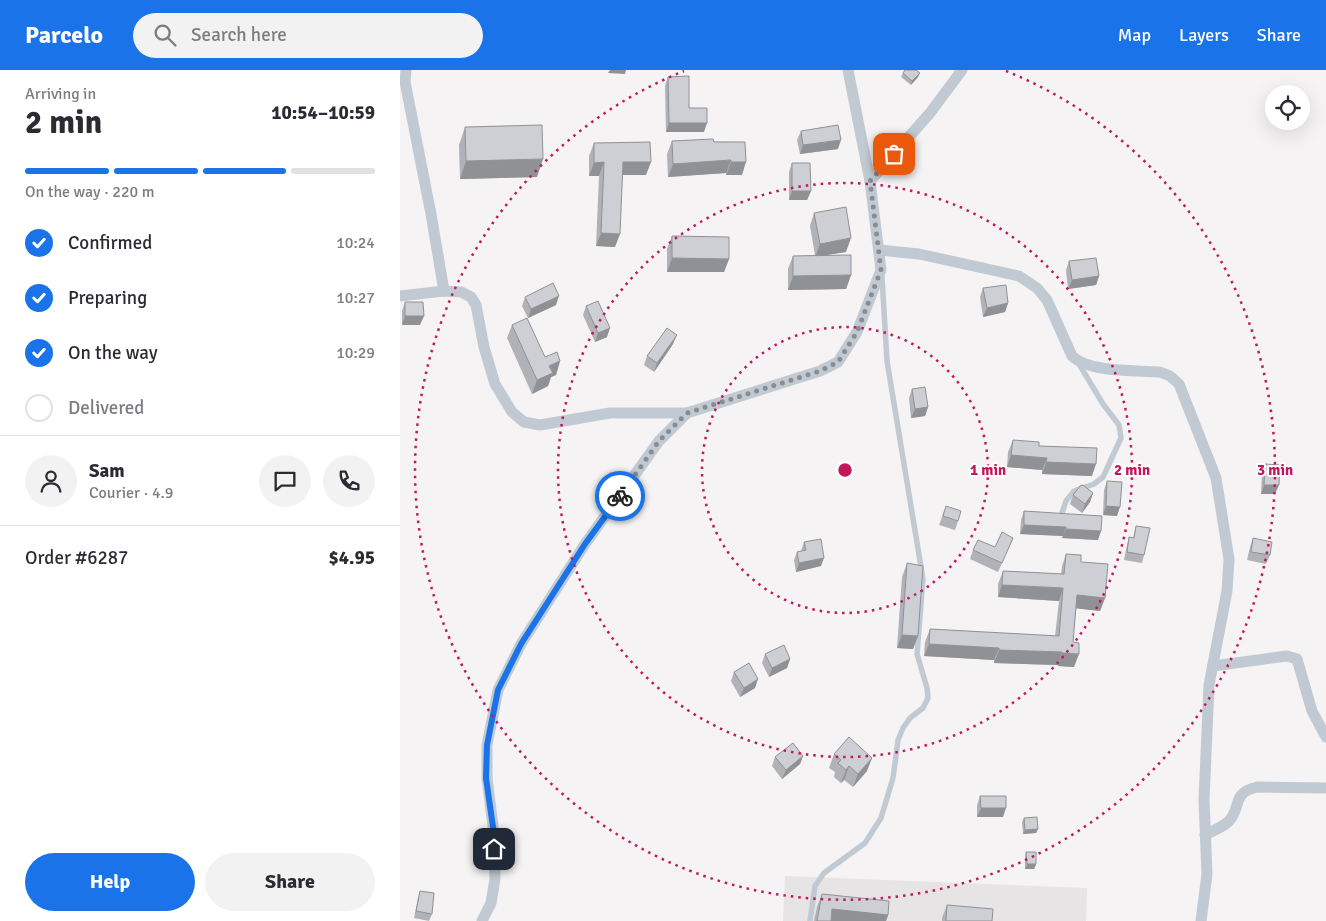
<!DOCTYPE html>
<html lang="en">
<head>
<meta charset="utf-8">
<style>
  body { margin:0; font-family:Signika,sans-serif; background:#f2f2f3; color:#2b2b33; height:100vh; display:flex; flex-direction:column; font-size:19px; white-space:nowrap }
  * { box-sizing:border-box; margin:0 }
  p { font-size:16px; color:#7c7c81 }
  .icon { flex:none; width:28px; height:28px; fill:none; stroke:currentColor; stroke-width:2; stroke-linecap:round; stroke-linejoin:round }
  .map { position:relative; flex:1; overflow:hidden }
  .sheet { display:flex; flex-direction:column; background:#fff; width:400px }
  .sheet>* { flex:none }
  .controls { position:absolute; left:865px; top:15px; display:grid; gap:10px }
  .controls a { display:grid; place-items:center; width:45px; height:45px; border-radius:50%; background:#fff; box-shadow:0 5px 20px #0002; font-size:25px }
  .pin { position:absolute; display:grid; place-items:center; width:42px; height:42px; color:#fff; margin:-21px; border-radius:10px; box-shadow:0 2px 8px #0006 }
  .courier { position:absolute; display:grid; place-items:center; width:50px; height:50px; margin:-25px; border:4px solid #1a73e8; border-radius:50%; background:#fff; color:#222; box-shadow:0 1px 6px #0007 }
  .overview em { font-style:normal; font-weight:700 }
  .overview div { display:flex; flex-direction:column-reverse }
  .overview { display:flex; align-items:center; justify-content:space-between; height:85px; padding:0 25px }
  h1 { font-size:32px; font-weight:700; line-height:38px }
  .bar { display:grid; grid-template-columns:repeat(4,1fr); gap:8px 5px; align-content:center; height:60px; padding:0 25px }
  .bar i { height:6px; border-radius:4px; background:#e1e1e2 }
  .bar .active { background:#1a73e8 }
  .bar p { grid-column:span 4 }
  .line { display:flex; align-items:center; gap:12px; padding:0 25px; border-top:1px solid #e1e1e2 }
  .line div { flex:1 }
  .round { display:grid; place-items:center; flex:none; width:52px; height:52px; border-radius:26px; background:#f2f2f3 }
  ol { padding:0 25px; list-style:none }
  li { display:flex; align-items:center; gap:15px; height:55px }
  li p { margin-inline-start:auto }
  li .icon { padding:5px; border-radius:50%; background:#1a73e8; color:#fff; stroke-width:4 }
  li:last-child { color:#7c7c81 }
  li i { width:28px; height:28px; border:2px solid #e1e1e2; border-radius:50% }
  .button { display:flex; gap:10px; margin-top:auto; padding:10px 25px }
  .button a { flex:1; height:58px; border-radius:30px; background:#1a73e8; color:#fff; font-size:20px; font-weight:700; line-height:58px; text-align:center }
  .button a+a { background:#f2f2f3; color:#2b2b33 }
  header { display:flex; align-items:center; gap:30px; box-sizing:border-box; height:70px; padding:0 25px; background:#1a73e8; color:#fff }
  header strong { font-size:24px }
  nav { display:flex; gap:28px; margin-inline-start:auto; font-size:18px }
  .search { width:350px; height:45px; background:#f2f2f3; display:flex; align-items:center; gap:12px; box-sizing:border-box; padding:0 18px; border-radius:28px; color:#7c7c81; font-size:19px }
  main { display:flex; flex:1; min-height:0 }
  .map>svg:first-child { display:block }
  .education { fill:#e6e4e5 }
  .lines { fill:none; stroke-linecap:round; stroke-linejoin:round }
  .lane { stroke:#c1cad2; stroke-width:5.5 }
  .street { stroke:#c1cad2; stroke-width:11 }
  .wall { fill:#b0b2b7 }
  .shaded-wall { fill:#909195 }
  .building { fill:#cdcfd5; stroke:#909195 }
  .done { stroke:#868d94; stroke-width:5; stroke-dasharray:0 9 }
  .route { stroke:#1a73e8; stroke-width:6 }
  .ring { fill:none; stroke:#c2185b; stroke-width:2.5; stroke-dasharray:2.5 5 }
  .centre { fill:#c2185b; stroke:#fff; stroke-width:2.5 }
  .ring-label { font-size:15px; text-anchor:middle; font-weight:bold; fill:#c2185b; stroke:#fff; stroke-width:4; stroke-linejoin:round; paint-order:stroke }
</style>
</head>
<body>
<header>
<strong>Parcelo</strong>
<div class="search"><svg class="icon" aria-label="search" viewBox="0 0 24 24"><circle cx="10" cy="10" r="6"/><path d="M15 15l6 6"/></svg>Search here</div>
<nav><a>Map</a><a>Layers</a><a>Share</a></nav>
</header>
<main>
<section class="sheet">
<div class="overview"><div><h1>2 min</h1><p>Arriving in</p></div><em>10:54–10:59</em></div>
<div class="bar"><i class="active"></i><i class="active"></i><i class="active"></i><i></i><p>On the way · 220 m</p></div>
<ol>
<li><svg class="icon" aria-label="check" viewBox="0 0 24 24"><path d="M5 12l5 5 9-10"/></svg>Confirmed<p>10:24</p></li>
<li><svg class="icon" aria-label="check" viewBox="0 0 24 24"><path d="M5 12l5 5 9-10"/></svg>Preparing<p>10:27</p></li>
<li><svg class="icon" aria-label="check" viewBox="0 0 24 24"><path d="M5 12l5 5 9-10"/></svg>On the way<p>10:29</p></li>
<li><i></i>Delivered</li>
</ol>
<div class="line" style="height:90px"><a class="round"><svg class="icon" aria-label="person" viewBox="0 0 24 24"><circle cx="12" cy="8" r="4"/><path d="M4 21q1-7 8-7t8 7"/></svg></a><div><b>Sam</b><p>Courier · 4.9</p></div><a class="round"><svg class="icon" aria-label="chat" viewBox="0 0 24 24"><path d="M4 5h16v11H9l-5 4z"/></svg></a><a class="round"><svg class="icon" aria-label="phone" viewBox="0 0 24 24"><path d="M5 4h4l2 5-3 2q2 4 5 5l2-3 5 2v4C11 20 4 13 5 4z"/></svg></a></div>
<div class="line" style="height:65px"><div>Order #6287</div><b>$4.95</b></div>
<div class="button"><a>Help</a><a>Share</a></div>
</section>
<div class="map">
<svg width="926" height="851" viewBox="0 0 926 851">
  <rect width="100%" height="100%" fill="#f5f3f3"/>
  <polygon class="education" points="385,806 687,818 686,851 383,851"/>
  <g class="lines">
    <g class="lane">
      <polyline points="661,446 666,431 674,421 694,414 703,407 721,368 719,355 703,334 679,294"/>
      <polyline points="410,851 415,816 424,803 465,773 481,748 493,708 498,670 503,658 510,648 523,638 528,628 527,618 517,584 523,509 487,291 482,207"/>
    </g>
    <g class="street">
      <polyline points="6,0 5,12 31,144 44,221"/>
      <polyline points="470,111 530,43 562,0"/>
      <path d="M479,180L519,184L619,206L637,218L647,230L672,286C690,303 735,300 760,302L770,306L779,314L816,408L829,489L827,521L809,615L804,730L807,804L801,851"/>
      <polyline points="0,226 44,221 61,222 71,227 76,235 84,277 95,314 112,342 124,352 140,355 210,343 287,343"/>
      <polyline points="813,596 887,586 897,589 912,641 926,667"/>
      <path d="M805,765C813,761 823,757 829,751C842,737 831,723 857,717L926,718"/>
      <polyline points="82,851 91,833 95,809 94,764 87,708 87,675 98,620 121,574 185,474 259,371 287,343 420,301 438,292 457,262 481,200 470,111 448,0"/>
    </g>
  </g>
  <g class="wall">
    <polygon points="503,3 518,7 511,15 501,7"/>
    <polygon points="268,7 289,38 304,62 266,62 265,16"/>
    <polygon points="65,57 137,107 60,109 59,75"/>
    <polygon points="401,61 438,79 400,84 397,70"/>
    <polygon points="272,71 345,72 342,105 326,105 326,103 268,107 267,84"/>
    <polygon points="194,73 246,105 223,105 215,177 196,176 199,106 189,106 189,86"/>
    <polygon points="392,93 411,121 407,130 389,130 389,102"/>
    <polygon points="414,143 446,182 424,185 451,205 446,219 388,220 388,199 393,186 415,185 410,156"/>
    <polygon points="272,166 329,189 324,202 267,202 267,179"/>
    <polygon points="669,191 699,206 696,215 668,219 666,200"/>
    <polygon points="583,218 608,233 605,242 583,247 580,227"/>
    <polygon points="125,227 156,235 128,248 122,236"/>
    <polygon points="5,232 20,255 2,255 2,241"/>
    <polygon points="186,236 207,267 195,272 183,245"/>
    <polygon points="112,255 145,287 160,291 156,305 151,307 148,316 132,324 107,268"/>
    <polygon points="273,274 254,302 244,295 247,286"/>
    <polygon points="512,319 528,337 525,346 511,348 509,328"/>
    <polygon points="613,370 639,376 692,406 642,404 642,400 607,397 608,382"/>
    <polygon points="865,394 875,424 861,424 862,403"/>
    <polygon points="707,411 717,446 703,445 704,420"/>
    <polygon points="693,423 690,432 682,443 670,434 673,425"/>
    <polygon points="546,436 558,451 555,460 539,455"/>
    <polygon points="624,441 698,470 662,468 663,466 620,464 621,450"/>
    <polygon points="736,456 744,485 742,493 724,490 727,475 729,467 733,468"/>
    <polygon points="613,468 598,502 570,489 573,480 595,477"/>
    <polygon points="853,468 870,485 866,494 847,490 850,477"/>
    <polygon points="404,472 421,496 396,502 394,490 397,482 401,481"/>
    <polygon points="666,484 681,492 705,528 700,541 676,538 673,572 674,597 658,596 658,595 594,593 594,590 524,586 525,572 530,559 655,566 659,531 598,527 598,514 603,501 661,504 662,496"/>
    <polygon points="507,493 518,566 513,579 497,578 502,507"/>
    <polygon points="365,584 390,589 387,598 369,607 362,593"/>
    <polygon points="334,602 355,618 340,627 331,611"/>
    <polygon points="434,684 467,701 453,717 444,710 441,713 434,707 435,702 429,698"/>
    <polygon points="403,686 400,694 382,709 372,696 375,687"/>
    <polygon points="580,726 603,747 577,747 577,735"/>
    <polygon points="624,748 638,759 636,763 623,764 622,752"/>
    <polygon points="626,782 636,794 634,799 625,799 625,786"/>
    <polygon points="20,821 32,844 29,851 14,848 18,828"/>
    <polygon points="422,824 488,845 486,851 414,851 417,837"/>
    <polygon points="547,835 592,851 542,851 542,848"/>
  </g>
  <g class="shaded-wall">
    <polygon points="210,0 226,0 225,4 208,3"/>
    <polygon points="520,3 518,7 511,15 512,11"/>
    <polygon points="269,53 307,53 304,62 266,62"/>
    <polygon points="441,70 438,79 400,84 403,75"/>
    <polygon points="143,89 137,107 60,109 66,91"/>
    <polygon points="331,90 326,103 268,107 273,94"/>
    <polygon points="204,92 199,106 189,106 194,93"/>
    <polygon points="223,92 251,92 246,105 219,105"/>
    <polygon points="331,92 346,92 342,105 326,105"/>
    <polygon points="392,121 411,121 407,130 389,130"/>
    <polygon points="201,163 220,164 215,177 196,176"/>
    <polygon points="451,168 446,182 415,187 420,174"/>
    <polygon points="272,188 329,189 324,202 267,202"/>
    <polygon points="451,205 446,219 388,220 393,206"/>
    <polygon points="699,206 696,215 668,219 672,210"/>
    <polygon points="159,226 156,235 128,248 131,239"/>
    <polygon points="608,233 605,242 583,247 587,238"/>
    <polygon points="5,246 24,246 20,255 2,255"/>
    <polygon points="210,258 207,267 195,272 198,263"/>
    <polygon points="277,265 273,274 254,302 257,293"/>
    <polygon points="160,291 156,305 151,307 148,316 132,324 137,310 149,296"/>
    <polygon points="528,337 525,346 511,348 515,339"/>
    <polygon points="611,385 647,388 642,400 607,397"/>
    <polygon points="646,392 696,394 692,406 642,404"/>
    <polygon points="864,415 879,415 875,424 861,424"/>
    <polygon points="693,423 690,432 682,443 685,434"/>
    <polygon points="706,436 720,437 717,446 703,445"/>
    <polygon points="624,455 666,457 663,466 620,464"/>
    <polygon points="666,459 701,461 698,470 662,468"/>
    <polygon points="424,488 421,496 396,502 399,493"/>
    <polygon points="602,515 663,518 659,531 598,527"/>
    <polygon points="677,525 705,528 700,541 673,538"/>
    <polygon points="502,565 518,566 513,579 497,578"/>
    <polygon points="529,574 599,578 594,590 524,586"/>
    <polygon points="599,580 662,582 658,595 594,593"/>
    <polygon points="662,583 679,584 674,597 658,596"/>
    <polygon points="390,589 387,598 369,607 372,598"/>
    <polygon points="358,609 355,618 340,627 344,618"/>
    <polygon points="403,686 400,694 382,709 386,700"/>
    <polygon points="472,688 467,701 453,717 458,704"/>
    <polygon points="449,696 444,710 441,713 446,700"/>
    <polygon points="581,738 606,738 603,747 577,747"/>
    <polygon points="638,759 636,763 623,764 625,760"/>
    <polygon points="627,794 636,794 634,799 625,799"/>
    <polygon points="432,839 488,845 486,851 428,851"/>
  </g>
  <g class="building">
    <polygon points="505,0 516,0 520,3 512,11 503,3"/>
    <polygon points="289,6 289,38 307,38 307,53 269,53 268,7"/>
    <polygon points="142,55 143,89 66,91 65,57"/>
    <polygon points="438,55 441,70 403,75 401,61"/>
    <polygon points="313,69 314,72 345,72 346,92 331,92 331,90 273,94 272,71"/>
    <polygon points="250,72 251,92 223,92 220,164 201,163 204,92 194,93 194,73"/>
    <polygon points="392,93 410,93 411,121 392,121"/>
    <polygon points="446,137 451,168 420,174 414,143"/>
    <polygon points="272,166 329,167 329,189 272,188"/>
    <polygon points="451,185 451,205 393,206 393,186"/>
    <polygon points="696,188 699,206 672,210 669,191"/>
    <polygon points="153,213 159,226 131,239 125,227"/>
    <polygon points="606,215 608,233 587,238 583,218"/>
    <polygon points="198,231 210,258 198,263 186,236"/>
    <polygon points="5,232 23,232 24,246 5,246"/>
    <polygon points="127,248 145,287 157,282 160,291 149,296 153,303 137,310 112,255"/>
    <polygon points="267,258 277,265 257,293 247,286"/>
    <polygon points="525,317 528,337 515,339 512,319"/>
    <polygon points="613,370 639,372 639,376 697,378 696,394 646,392 647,388 611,385"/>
    <polygon points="865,394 880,395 879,415 864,415"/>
    <polygon points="707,411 722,412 720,437 706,436"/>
    <polygon points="683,415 693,423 685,434 673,425 680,416"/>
    <polygon points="546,436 561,441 558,451 543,446"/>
    <polygon points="624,441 702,446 701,461 666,459 666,457 624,455"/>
    <polygon points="736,456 750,458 744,485 727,482 729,467 734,468"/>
    <polygon points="602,462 613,468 602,493 573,480 578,470 595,477"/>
    <polygon points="853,468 872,472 870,485 851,482"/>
    <polygon points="421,469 424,488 399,493 397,482 406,480 404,472"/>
    <polygon points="666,484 681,485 681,492 708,494 705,528 677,525 673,572 679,573 679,584 662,583 662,582 599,580 599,578 529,574 530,559 659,566 663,518 602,515 603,501 664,504"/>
    <polygon points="507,493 523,496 518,566 502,565"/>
    <polygon points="384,575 390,589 372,598 365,584"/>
    <polygon points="349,593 358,609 344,618 334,602"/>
    <polygon points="449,667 472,688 458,704 449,696 446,700 438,693 441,690 434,684"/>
    <polygon points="393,673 403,686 386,700 375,687"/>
    <polygon points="580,726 606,726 606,738 581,738"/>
    <polygon points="637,747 638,759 625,760 624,748"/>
    <polygon points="626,782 636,782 636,794 627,794"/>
    <polygon points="20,821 34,823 32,844 16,841"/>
    <polygon points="422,824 489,831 488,845 432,839 431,851 417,851"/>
    <polygon points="547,835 593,839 592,851 546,851"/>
  </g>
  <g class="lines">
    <polyline class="done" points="220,426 259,371 287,343 420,301 438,292 457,262 481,200 470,111 494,84"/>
    <polyline class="route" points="94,779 94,764 86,708 87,675 98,620 121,574 185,474 220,426"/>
  </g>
  <g class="ring">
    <circle cx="445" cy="400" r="143"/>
    <circle cx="445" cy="400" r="287"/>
    <path d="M606 1A430 430 0 1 1 284 1"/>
  </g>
  <circle cx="445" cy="400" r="8" class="centre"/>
  <g class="ring-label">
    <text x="588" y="405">1 min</text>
    <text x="732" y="405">2 min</text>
    <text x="875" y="405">3 min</text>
  </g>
</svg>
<div class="controls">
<a><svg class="icon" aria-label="locate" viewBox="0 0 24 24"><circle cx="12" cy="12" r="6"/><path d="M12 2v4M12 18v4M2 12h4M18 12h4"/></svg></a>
</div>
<div class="pin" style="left:494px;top:84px;background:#ea580c"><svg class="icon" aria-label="bag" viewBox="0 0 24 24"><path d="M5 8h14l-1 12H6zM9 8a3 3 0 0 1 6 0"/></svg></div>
<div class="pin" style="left:94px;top:779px;background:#1f2937"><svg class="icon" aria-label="home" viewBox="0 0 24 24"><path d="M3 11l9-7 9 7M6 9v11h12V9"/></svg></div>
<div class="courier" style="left:220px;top:426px"><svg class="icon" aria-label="bike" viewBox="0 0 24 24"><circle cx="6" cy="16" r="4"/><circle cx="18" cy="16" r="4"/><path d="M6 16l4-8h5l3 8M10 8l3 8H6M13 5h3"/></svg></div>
</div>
</main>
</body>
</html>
